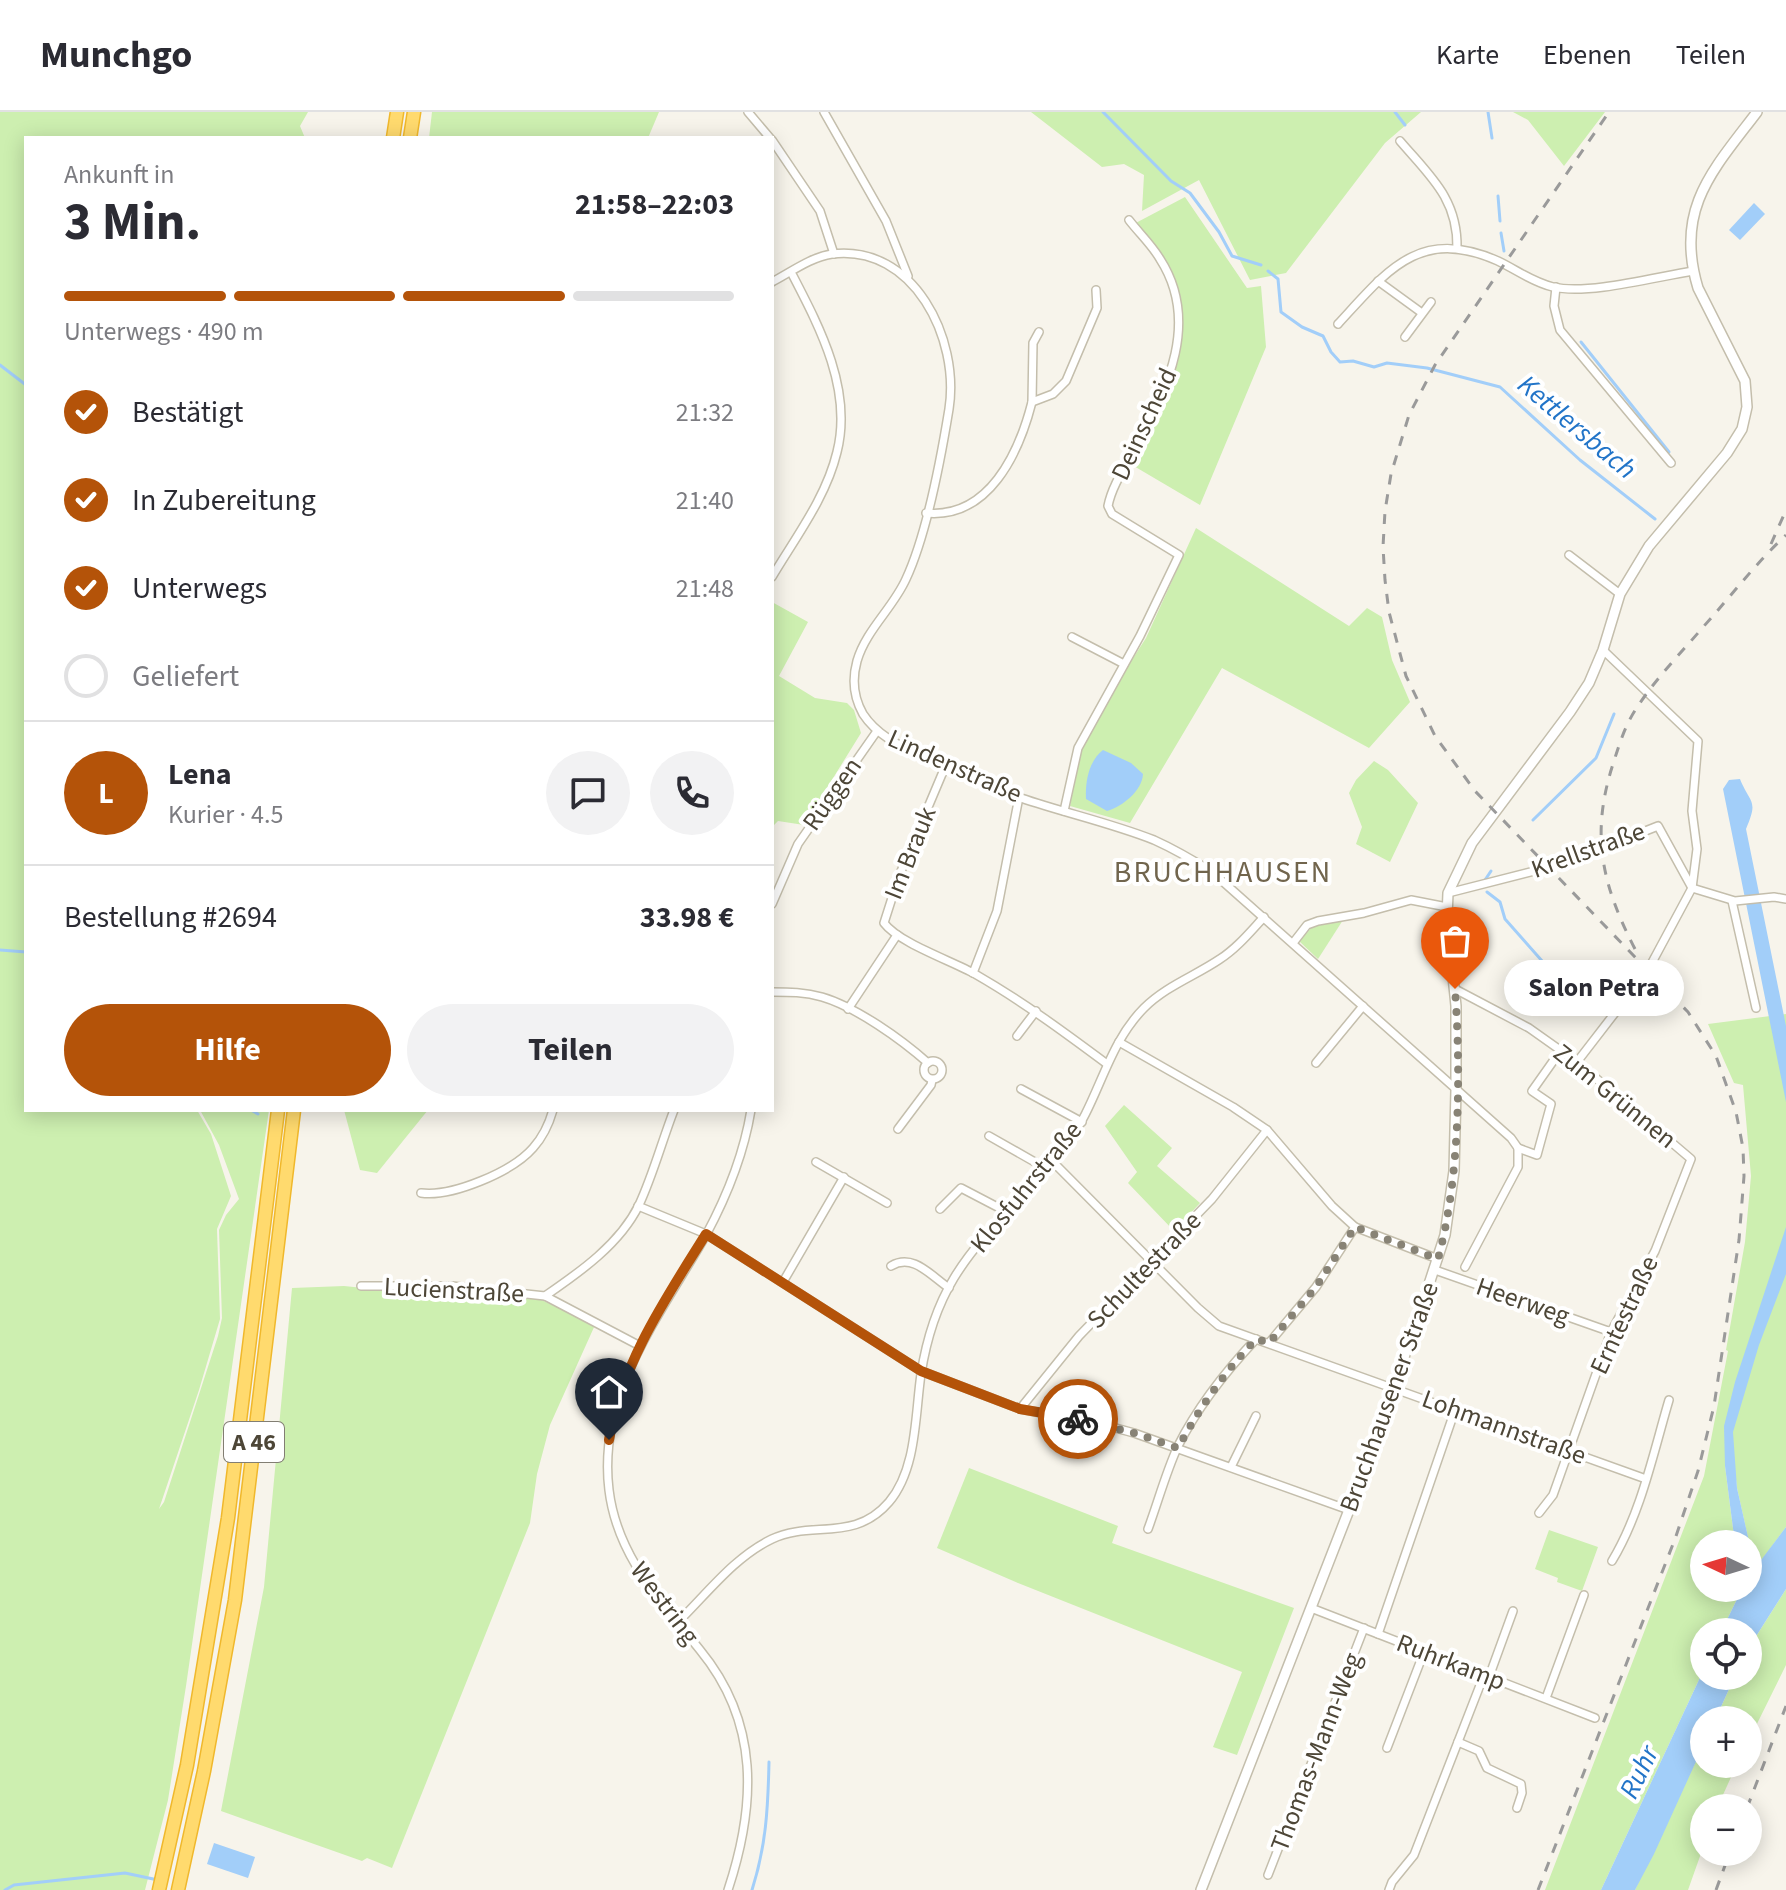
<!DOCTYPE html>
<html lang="de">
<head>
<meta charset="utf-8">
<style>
  body { margin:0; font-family:"Source Sans 3",sans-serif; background:#f2f2f3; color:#2b2b33; height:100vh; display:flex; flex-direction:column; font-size:30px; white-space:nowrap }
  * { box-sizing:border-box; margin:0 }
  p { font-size:26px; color:#7c7c81 }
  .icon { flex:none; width:44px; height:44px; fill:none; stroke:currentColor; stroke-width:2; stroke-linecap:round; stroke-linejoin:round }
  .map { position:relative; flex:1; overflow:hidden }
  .side { position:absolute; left:24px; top:24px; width:750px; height:976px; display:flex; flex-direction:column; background:#fff; border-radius:0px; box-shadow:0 4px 20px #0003 }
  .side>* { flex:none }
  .needle { width:52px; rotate:274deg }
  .fabs { position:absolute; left:1690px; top:1418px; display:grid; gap:16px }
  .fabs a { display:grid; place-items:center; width:72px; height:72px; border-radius:50%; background:#fff; box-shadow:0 4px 20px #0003; font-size:40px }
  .pin { position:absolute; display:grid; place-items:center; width:68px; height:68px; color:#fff; margin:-82px -34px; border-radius:50% 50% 50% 0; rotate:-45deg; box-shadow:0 0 8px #0007 }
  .pin .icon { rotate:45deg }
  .courier { position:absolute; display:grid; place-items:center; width:80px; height:80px; margin:-40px; border:6px solid #b45309; border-radius:50%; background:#fff; color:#222; box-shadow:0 2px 10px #0007 }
  .bubble { position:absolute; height:56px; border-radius:28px; background:#fff; box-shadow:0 4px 20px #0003; font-size:26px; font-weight:700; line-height:56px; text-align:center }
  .head em { font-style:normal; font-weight:700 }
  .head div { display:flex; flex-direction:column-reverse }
  .head { display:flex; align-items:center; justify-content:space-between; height:136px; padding:0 40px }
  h1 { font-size:52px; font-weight:700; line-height:60px }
  .bar { display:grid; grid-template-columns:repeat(4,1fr); gap:12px 8px; align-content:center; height:96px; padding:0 40px }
  .bar i { height:10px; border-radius:6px; background:#e1e1e2 }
  .bar .current { background:#b45309 }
  .bar p { grid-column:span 4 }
  .line { display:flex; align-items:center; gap:20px; padding:0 40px; border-top:2px solid #e1e1e2 }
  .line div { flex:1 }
  .round { display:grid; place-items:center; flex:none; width:84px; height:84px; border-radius:42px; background:#f2f2f3 }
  ol { padding:0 40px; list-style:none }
  li { display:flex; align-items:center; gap:24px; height:88px }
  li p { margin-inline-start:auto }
  li .icon { padding:8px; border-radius:50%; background:#b45309; color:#fff; stroke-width:4 }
  li:last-child { color:#7c7c81 }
  li i { width:44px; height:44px; border:4px solid #e1e1e2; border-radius:50% }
  .primary-button { display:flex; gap:16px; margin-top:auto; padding:16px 40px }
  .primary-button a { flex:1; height:92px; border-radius:48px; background:#b45309; color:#fff; font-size:32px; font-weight:700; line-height:92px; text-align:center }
  .primary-button a+a { background:#f2f2f3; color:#2b2b33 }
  header { display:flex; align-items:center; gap:48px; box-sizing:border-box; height:112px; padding:0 40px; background:#fff; border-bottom:2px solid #e1e1e2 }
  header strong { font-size:38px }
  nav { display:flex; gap:44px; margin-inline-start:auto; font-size:28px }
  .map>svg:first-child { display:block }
  .green { fill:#cdefb0 }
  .water { fill:#a2cef9 }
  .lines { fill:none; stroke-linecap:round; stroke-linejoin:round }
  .stream { stroke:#a2cef9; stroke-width:3 }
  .minor-casing { stroke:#c4beac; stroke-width:10 }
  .tertiary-casing { stroke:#c4beac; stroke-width:12 }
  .motorway-casing { stroke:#f0b82c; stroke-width:15 }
  .minor { stroke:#fff; stroke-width:7 }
  .tertiary { stroke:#fff; stroke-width:9 }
  .motorway { stroke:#ffda6e; stroke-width:12 }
  .rail { stroke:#9a9a9a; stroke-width:3; stroke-dasharray:10 10; stroke-linecap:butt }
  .done { stroke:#888376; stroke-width:8; stroke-dasharray:0 14.4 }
  .route { stroke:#b45309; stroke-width:10 }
  .labels { text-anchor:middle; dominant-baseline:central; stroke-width:8; stroke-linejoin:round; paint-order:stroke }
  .shield { fill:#fff; stroke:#827e73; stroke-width:2 }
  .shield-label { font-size:24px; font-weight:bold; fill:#4d4637 }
  .street-label { font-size:26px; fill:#4d4637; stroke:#fff }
  .water-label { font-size:28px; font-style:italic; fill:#2174c8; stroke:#fff }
  .quarter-label { font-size:30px; letter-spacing:2px; fill:#71654d; stroke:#fff }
</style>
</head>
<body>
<header>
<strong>Munchgo</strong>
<nav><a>Karte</a><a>Ebenen</a><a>Teilen</a></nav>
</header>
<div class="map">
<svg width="1786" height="1778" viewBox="0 0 1786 1778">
  <rect width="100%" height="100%" fill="#f7f4eb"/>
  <g class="green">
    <polygon points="0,0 308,0 300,14 305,26 26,26 26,998 197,998 211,1022 231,1084 217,1117 220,1207 199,1278 159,1397 164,1390 218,1224 222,1206 219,1118 226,1103 239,1087 219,1033 200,998 269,998 186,1574 168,1688 145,1778 0,1778"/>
    <polygon points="432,0 659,0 648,26 429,26"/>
    <polygon points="1031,0 1421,0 1385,31 1286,161 1250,168 1199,68 1142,99 1144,63 1124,52 1102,55"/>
    <polygon points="1513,0 1605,0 1564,54 1528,8"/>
    <path d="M1185,85L1247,176L1261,174L1266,235L1200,393L1127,350C1153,294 1193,232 1169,169C1161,148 1144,131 1130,114Z"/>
    <polygon points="1196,416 1349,514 1367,496 1382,505 1392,548 1410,590 1369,636 1222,556 1130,711 1070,694 1083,624 1146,526"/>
    <polygon points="772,490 808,510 779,564 815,586 847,591 854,598 861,621 804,713 778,709 772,715"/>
    <polygon points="1374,649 1388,658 1418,691 1390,750 1356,732 1362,715 1349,681 1356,668"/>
    <polygon points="1343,808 1318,847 1299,829 1316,811"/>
    <polygon points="1786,902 1786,1415 1755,1457 1737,1376 1734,1350 1725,1354 1735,1432 1704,1432 1704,1476 1740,1476 1740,1481 1721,1520 1704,1520 1704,1557 1601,1778 1545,1778 1704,1364 1728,1239 1726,1238 1745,1130 1751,1064 1743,973 1734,971 1708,912"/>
    <polygon points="1124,993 1172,1036 1157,1054 1200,1091 1174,1119 1128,1071 1137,1060 1105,1014"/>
    <polygon points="344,998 428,998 377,1061 360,1058"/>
    <polygon points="344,1174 383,1178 473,1178 531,1183 595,1213 550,1313 537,1362 530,1411 392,1756 367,1746 362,1749 221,1699 264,1475 292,1176"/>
    <polygon points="969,1356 1118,1414 1112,1431 1294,1496 1237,1643 1213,1635 1242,1560 1018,1471 937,1436"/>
    <polygon points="1549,1418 1598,1435 1582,1479 1557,1470 1558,1466 1535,1457"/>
    <polygon points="1786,1477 1786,1553 1748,1630 1748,1608 1715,1608 1735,1564 1748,1564 1748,1537"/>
    <polygon points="1704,1632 1704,1652 1737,1652 1717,1696 1704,1696 1704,1733 1688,1778 1635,1778"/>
  </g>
  <g class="water">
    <polygon points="1754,91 1765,102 1740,128 1729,118"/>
    <path d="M1103,638L1131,651L1143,662C1142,679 1123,694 1107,699L1086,687C1085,669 1089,649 1103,638Z"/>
    <path d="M1740,667C1750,692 1759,687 1746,717L1786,914V990L1723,677L1729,668Z"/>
    <polygon points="1786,1115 1786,1162 1759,1233 1733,1320 1737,1376 1755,1456 1786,1415 1786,1477 1748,1537 1748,1520 1721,1520 1740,1481 1740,1476 1748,1476 1748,1432 1735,1432 1725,1354 1724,1314 1735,1270"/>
    <polygon points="1704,1557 1704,1564 1735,1564 1715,1608 1704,1608 1704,1632 1654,1742 1635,1778 1601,1778"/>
    <polygon points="214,1731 255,1745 248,1766 207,1752"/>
  </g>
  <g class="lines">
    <g class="stream">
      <polyline points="1103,0 1171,69 1190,81 1219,120 1232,144 1261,153"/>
      <polyline points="1395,0 1405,13"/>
      <polyline points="1488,0 1492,26"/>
      <polyline points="1498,84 1500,109"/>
      <polyline points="1501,121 1504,139"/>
      <polyline points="1268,159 1278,167 1281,200 1302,215 1323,224 1331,240 1340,250 1353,249 1374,255 1387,251 1427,256 1500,275 1580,348 1655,407"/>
      <polyline points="1581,230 1669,340"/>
      <polyline points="0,253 26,273"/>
      <polyline points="1533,708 1596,646 1614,602"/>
      <polyline points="1485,768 1491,759"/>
      <polyline points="1487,780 1500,790 1505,807 1565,875 1581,876"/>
      <polyline points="0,838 26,840"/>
      <polyline points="251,998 258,1002"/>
      <polyline points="5,1778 14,1773 125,1761 158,1768"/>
      <path d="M752,1778C766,1734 768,1697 769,1650"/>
    </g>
    <g class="minor-casing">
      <g id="minor">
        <polyline points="748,0 770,26"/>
        <polyline points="824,0 886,109 908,164"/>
        <polyline points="772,28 820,99 834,142"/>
        <path d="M1400,29C1430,64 1458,87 1457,136"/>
        <polyline points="1378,169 1422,201"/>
        <path d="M772,170C791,160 811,145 832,142C914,132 960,227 949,297C941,346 927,422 906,467C893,496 866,518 857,549C852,567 854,586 863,602C878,625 903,635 926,646C957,661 989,675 1021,686C1065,701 1111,711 1154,728C1174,737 1193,748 1212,760L1511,1026L1518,1036V1055L1465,1155"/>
        <polyline points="1556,175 1554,194 1560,218 1671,351"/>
        <path d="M1338,212C1387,159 1419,114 1498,149C1517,158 1532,170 1553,175C1589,183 1655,165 1693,159"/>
        <polyline points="1405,225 1431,190"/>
        <polyline points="1032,290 1033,231 1039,220"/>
        <path d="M926,401C989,407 1019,341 1032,290L1053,282L1066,269L1097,196L1096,178"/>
        <polyline points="1569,443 1620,482"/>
        <path d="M772,465C795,426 826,386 837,340C853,277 819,214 791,160"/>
        <polyline points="1072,525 1124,552"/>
        <path d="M945,655L899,764L884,811C899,831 952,849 975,862C1022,889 1064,920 1107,952"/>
        <path d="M1064,699L1078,636L1140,524L1179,443L1112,402L1108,394C1112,373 1127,352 1137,333C1168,275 1200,209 1160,147C1152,133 1139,121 1129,108"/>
        <polyline points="1692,776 1735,789 1774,785 1786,787"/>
        <polyline points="1448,781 1562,752 1658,714 1691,774"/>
        <polyline points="1732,789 1756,896"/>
        <polyline points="772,792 798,732 877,619"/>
        <polyline points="1293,831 1307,813 1318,809 1364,801 1411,788 1447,795"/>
        <polyline points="973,861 997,799 1019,685"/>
        <polyline points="1455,877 1529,916 1577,950 1691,1047 1655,1139 1611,1220 1553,1383 1539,1401"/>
        <path d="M772,880C789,880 805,880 822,885C856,895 901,927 928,951"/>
        <polyline points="848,897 897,823"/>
        <polyline points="1017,924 1036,899"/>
        <polyline points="1119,930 1233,995 1267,1018 1332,1094 1355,1115 1438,1147"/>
        <circle cx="933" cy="958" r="9"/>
        <polyline points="1577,950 1648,858 1692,776 1697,737 1692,699 1698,629 1603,538"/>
        <polyline points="1316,951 1363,894"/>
        <polyline points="1021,977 1082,1010"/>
        <polyline points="898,1017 931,973 932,968"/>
        <polyline points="989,1024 1047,1057"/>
        <polyline points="1518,1036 1537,1043 1551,992 1532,979 1561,938"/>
        <polyline points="816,1050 887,1091"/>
        <polyline points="1053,1050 1198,1196 1219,1214 1646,1367"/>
        <path d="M421,1081C452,1085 512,1060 533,1036C543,1025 549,1012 553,998"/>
        <polyline points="638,1094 706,1122 921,1259 1020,1297 1101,1312 1134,1321 1349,1398"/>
        <polyline points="940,1097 961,1076 1007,1100"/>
        <path d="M891,1154C913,1141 930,1163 949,1176"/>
        <polyline points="1435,1158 1611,1220"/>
        <polyline points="783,1170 844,1065"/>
        <polyline points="361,1174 452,1174 545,1184"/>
        <polyline points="1269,1231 1316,1175 1355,1115"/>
        <path d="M640,1234L545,1184C580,1160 620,1132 639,1093C653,1063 662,1029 674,998"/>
        <polyline points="1020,1297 1079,1224 1212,1087 1267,1018"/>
        <polyline points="1231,1355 1256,1304"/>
        <path d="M1148,1417C1158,1390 1166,1360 1178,1334C1198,1294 1225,1260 1256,1227"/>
        <path d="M1612,1449C1641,1401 1653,1342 1669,1288"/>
        <polyline points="1311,1496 1595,1606"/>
        <path d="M677,1511C706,1483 734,1445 772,1427C812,1408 854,1431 889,1390C917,1357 915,1303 921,1262C926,1230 937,1194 954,1166C985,1115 1033,1079 1067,1032C1099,990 1106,934 1144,896C1166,874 1195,864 1220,847C1237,836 1250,820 1264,805"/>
        <polyline points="1378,1522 1455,1298"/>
        <polyline points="1489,1565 1513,1499"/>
        <polyline points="1546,1586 1584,1483"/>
        <polyline points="1458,1630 1479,1639 1487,1656 1521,1672 1522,1681 1517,1696"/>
        <polyline points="1387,1636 1424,1540"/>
        <polyline points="1268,1763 1364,1516"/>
        <path d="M728,1778C756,1693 760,1611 700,1538C660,1488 617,1444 609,1378C597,1281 661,1202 706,1123C727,1084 744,1041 751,998"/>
        <polyline points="1389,1778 1392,1770 1414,1743 1484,1563"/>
      </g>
    </g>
    <g class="tertiary-casing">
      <path id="tertiary" d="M1201,1778L1349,1398L1417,1209L1445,1123L1454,1059L1456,978V894L1447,805L1448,781L1472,731L1570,600L1589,571L1603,538L1620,482L1649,434L1727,341L1742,317L1747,295L1745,269L1698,176C1674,97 1713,58 1757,0"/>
    </g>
    <g class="motorway-casing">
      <g id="motorway">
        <polyline points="393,26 397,0"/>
        <polyline points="410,26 414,0"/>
        <polyline points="159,1778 187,1653 228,1406 278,998"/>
        <polyline points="178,1778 204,1659 235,1488 294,998"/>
      </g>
    </g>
    <use href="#minor" class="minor"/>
    <use href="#tertiary" class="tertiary"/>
    <use href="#motorway" class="motorway"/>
    <g class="rail">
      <polyline points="1771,432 1786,398"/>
      <path d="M1635,837C1601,771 1590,721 1614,649C1620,630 1626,611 1638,594C1657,565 1682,540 1704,514C1731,484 1756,451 1786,423"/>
      <polyline points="1747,1696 1786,1594"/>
      <polyline points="1538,1778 1675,1427 1698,1359 1714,1294 1739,1128 1744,1064 1743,1036 1736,1000 1716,944 1688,900 1475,679 1435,624 1406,564 1389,500 1385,468 1383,435 1385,399 1391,362 1409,303 1435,253 1609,0"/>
      <polyline points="1716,1778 1730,1740"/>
    </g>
  </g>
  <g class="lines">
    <path class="done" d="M1078,1307L1134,1321L1178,1336C1200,1295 1224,1261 1256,1227L1269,1231L1316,1175L1355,1115L1438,1147C1460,1066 1461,960 1455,877"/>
    <path class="route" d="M609,1328C621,1252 666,1186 706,1122L921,1259L1020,1297L1078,1307"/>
  </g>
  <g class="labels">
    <rect class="shield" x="224" y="1310" width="60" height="40" rx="6"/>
    <g class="shield-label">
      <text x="254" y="1330">A 46</text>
    </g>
    <g class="street-label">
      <text transform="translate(1144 312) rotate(-65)">Deinscheid</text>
      <text transform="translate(955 654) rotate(24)">Lindenstraße</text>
      <text transform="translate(832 682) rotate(-55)">Rüggen</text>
      <text transform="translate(1588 738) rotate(-20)">Krellstraße</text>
      <text transform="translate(910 741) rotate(-68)">Im Brauk</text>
      <text transform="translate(1615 984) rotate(39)">Zum Grünnen</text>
      <text transform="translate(1026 1075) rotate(-51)">Klosfuhrstraße</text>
      <text transform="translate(1144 1158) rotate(-46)">Schultestraße</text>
      <text transform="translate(454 1178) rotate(3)">Lucienstraße</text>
      <text transform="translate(1523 1189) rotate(19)">Heerweg</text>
      <text transform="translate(1624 1203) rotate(-65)">Erntestraße</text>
      <text transform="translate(1389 1285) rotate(-70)">Bruchhausener Straße</text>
      <text transform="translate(1504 1315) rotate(20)">Lohmannstraße</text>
      <text transform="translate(665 1491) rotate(53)">Westring</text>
      <text transform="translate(1451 1550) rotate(21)">Ruhrkamp</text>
      <text transform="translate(1316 1640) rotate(-69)">Thomas-Mann-Weg</text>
    </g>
    <g class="water-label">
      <text transform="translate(1577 315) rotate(40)">Kettlersbach</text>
      <text transform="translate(1639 1660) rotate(-64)">Ruhr</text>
    </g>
    <g class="quarter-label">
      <text x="1223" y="760">BRUCHHAUSEN</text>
    </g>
  </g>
</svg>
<div class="fabs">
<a><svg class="needle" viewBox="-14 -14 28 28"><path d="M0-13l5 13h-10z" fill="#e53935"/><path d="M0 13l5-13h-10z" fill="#7c7c81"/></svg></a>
<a><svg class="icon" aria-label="locate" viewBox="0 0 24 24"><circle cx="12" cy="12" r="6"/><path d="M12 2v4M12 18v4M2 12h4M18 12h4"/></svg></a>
<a>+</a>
<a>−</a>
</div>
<div class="pin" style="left:1455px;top:877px;background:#ea580c"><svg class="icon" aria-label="bag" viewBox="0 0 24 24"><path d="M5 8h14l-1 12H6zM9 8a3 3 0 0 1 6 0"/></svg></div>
<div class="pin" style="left:609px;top:1328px;background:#1f2937"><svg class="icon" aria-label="home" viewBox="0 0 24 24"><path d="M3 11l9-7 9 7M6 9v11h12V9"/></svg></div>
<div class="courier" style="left:1078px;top:1307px"><svg class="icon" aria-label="bike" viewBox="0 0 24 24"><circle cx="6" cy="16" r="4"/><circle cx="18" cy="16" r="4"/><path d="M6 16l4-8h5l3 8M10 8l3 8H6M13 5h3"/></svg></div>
<div class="bubble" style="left:1504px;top:848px;width:180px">Salon Petra</div>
<section class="side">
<div class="head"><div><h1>3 Min.</h1><p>Ankunft in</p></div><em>21:58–22:03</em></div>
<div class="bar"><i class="current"></i><i class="current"></i><i class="current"></i><i></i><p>Unterwegs · 490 m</p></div>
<ol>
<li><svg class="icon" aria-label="check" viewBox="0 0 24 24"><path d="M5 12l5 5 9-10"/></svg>Bestätigt<p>21:32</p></li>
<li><svg class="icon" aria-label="check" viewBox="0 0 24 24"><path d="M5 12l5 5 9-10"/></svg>In Zubereitung<p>21:40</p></li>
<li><svg class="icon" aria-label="check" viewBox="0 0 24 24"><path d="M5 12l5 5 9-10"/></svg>Unterwegs<p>21:48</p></li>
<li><i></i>Geliefert</li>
</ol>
<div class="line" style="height:144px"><b class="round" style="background:#b45309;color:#fff">L</b><div><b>Lena</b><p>Kurier · 4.5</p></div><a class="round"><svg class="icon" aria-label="chat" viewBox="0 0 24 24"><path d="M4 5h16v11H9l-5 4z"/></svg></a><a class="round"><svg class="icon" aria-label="phone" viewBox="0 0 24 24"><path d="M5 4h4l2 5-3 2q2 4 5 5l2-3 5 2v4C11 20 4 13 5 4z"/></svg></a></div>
<div class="line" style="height:104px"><div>Bestellung #2694</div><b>33.98 €</b></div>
<div class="primary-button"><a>Hilfe</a><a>Teilen</a></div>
</section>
</div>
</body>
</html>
